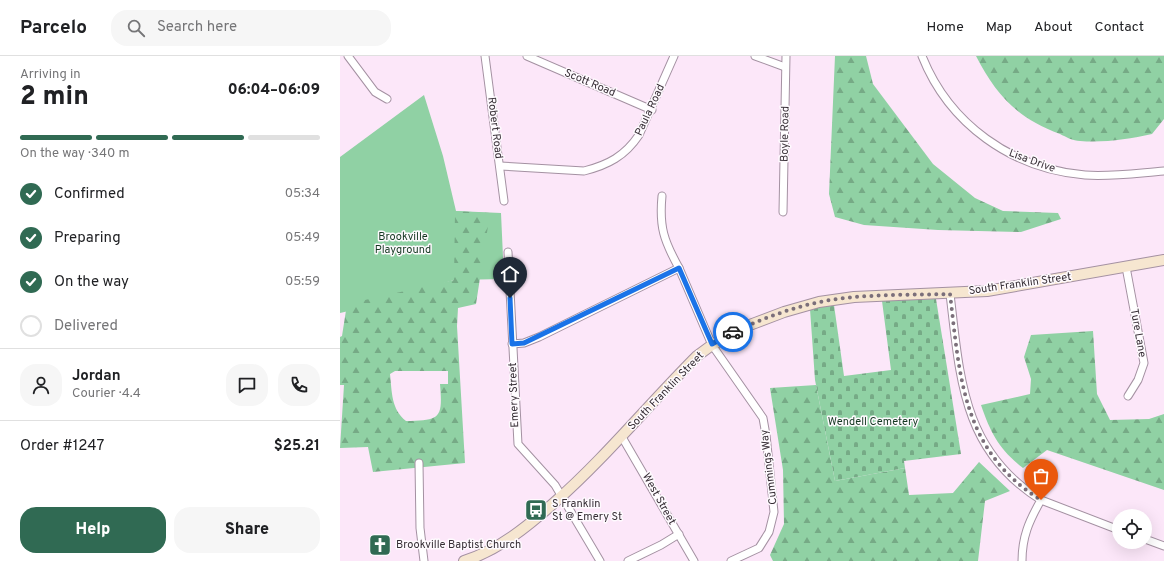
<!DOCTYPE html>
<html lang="en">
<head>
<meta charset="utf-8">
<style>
  body { margin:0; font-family:Overpass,sans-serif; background:#f6f6f6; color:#202124; height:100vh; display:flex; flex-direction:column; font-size:15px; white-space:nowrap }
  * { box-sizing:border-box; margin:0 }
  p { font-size:13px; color:#757577 }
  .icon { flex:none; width:22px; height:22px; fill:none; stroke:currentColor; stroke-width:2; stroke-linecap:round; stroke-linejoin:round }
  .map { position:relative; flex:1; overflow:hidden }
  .side { display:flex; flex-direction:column; background:#fff; width:340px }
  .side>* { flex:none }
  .buttons { position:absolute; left:772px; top:453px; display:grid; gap:8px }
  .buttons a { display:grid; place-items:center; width:40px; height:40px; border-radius:50%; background:#fff; box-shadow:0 4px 16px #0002; font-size:20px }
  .pin { position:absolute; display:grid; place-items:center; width:34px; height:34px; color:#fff; margin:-41px -17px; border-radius:50% 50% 50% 0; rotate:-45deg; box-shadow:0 0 4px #0007 }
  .pin .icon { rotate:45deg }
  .courier { position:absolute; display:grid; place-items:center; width:40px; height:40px; margin:-20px; border:3px solid #1a73e8; border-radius:50%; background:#fff; color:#222; box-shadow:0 1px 5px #0007 }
  .head em { font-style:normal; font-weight:800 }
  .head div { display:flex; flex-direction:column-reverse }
  .head { display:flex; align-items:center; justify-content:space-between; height:68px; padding:0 20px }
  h1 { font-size:26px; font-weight:800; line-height:30px }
  .bar { display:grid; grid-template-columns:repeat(4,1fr); gap:6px 4px; align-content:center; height:48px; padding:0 20px }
  .bar i { height:5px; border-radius:3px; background:#e0e0e0 }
  .bar .current { background:#306a53 }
  .bar p { grid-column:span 4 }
  .line { display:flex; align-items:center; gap:10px; padding:0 20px; border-top:1px solid #e0e0e0 }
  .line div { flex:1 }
  .round { display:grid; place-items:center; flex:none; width:42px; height:42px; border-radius:16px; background:#f6f6f6 }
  ol { padding:0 20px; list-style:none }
  li { display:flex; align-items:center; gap:12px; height:44px }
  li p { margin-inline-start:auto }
  li .icon { padding:4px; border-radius:50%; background:#306a53; color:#fff; stroke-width:4 }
  li:last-child { color:#757577 }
  li i { width:22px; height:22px; border:2px solid #e0e0e0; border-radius:50% }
  .cta { display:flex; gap:8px; margin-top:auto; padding:8px 20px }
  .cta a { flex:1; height:46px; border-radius:16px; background:#306a53; color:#fff; font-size:16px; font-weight:800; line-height:46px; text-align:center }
  .cta a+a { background:#f6f6f6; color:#202124 }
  header { display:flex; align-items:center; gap:24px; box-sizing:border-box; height:56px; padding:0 20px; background:#fff; border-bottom:1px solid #e0e0e0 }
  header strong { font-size:19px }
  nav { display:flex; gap:22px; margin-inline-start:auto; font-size:14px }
  .search { width:280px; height:36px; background:#f6f6f6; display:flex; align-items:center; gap:10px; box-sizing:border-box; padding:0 14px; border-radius:16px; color:#757577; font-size:15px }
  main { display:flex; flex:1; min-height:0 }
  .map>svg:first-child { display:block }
  .green { fill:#90d1a4 }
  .forest { fill:url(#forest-firs); fill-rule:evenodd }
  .cemetery { fill:url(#cemetery-stones) }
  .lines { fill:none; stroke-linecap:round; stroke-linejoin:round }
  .street-casing { stroke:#a491a2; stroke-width:9 }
  .secondary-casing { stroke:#a491a2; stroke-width:12 }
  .street { stroke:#fff; stroke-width:7 }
  .secondary { stroke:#f6e6d0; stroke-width:10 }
  .done { stroke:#7b6f7a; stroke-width:4; stroke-dasharray:0 7.2 }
  .route { stroke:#1a73e8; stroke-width:5 }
  .labels { text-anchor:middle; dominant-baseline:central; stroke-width:3; stroke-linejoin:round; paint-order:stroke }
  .street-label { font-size:11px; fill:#362e35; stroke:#fefafe }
  .park-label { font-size:11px; fill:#143821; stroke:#fefafe }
  .poi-label { font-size:11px; fill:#362e35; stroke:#fefafe; text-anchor:start }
</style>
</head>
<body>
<header>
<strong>Parcelo</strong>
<div class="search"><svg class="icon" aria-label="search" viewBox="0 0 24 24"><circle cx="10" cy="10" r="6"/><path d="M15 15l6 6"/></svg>Search here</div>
<nav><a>Home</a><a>Map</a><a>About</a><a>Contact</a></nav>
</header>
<main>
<section class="side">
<div class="head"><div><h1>2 min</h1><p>Arriving in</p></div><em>06:04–06:09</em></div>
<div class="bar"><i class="current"></i><i class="current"></i><i class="current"></i><i></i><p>On the way · 340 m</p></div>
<ol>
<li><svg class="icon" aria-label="check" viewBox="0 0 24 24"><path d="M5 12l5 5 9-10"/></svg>Confirmed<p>05:34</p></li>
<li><svg class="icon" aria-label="check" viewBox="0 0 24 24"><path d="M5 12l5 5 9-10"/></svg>Preparing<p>05:49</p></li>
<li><svg class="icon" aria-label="check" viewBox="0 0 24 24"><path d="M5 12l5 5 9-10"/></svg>On the way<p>05:59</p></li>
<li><i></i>Delivered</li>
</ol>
<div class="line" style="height:72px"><a class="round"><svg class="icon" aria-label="person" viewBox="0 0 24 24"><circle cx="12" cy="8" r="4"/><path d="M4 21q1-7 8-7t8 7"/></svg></a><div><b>Jordan</b><p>Courier · 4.4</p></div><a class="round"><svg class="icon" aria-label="chat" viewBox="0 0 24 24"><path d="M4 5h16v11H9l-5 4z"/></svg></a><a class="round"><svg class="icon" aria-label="phone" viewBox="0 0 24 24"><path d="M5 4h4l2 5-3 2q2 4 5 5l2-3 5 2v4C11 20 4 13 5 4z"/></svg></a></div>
<div class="line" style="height:52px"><div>Order #1247</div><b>$25.21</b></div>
<div class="cta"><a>Help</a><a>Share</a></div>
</section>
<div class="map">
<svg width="824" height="505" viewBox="0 0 824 505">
  <defs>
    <pattern id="forest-firs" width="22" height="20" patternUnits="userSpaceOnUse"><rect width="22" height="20" fill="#90d1a4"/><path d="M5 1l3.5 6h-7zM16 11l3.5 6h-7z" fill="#76aa86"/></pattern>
    <pattern id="cemetery-stones" width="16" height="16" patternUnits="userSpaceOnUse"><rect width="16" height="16" fill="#90d1a4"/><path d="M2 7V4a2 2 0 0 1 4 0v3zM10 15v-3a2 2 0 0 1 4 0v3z" fill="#76aa86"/></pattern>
  </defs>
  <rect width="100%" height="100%" fill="#fce7f9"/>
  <polygon class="green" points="84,39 103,100 116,155 161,157 164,223 114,224 13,254 0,257 0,101"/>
  <g class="forest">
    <polygon points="495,0 526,0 533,28 593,108 635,142 663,155 718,157 721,163 681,176 598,174 524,169 495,161 489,138"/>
    <path d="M636,0H824V63L812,78C789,83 764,87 740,85C733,85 726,81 720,78C678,63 656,39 636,0Z"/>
    <path d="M115,155L150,157L136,248L118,252L117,270L125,407L33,416L28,391L0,392L4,329H0V281L2,280L7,248L114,224ZM55,315H108V328H100C103,363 100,364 66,365C51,353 52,336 50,318Z"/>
    <path d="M753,275L757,338L770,364L809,363L824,358V434L707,394L683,412C659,393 651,378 641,349L690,338L691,323L684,301L691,279Z"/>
    <polygon points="476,329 495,425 565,412 569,439 613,437 639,406 670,435 645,445 638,505 433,505 430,499 444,468 443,414 430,332"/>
  </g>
  <polygon class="cemetery" points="596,243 621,398 564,405 565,412 495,425 475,324 470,253 494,249 504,320 551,314 542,245"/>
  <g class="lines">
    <g class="street-casing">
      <g id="street">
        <polyline points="8,0 35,36 47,43"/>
        <polyline points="145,0 164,145"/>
        <polyline points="187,0 312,54"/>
        <polyline points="415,0 445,11"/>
        <path d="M582,0C609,68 672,113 745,119C771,121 798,117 824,115"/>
        <path d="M160,110L244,115C268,109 285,100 299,79L334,0"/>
        <path d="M322,140C319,171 324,185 339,212"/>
        <polyline points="443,156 446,0"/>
        <polyline points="168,196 178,388 215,429 260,505"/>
        <polyline points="786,211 804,307 798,324 788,340"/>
        <path d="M610,238C620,321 622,395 701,444C689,465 682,481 682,505"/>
        <polyline points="172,288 184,287 199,281 339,212 372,289 423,362 426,379 434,456 429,476 419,492 391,505"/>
        <polyline points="282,381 354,505"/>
        <polyline points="79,407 80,472 84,505"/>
        <polyline points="701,444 779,474"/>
        <polyline points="805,483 824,490"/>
        <polyline points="288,505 321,489 339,478"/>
      </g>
    </g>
    <g class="secondary-casing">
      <path id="secondary" d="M124,505C159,494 188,470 215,446C266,401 309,348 357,300L372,289L407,270L444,256L479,246L514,241L647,235L824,204"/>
    </g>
    <use href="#street" class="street"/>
    <use href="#secondary" class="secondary"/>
  </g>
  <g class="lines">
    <path class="done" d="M393,276C426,261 461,248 497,243C535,238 573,239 610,238C620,321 622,395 701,444"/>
    <polyline class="route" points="170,242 172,288 184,287 339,212 372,288 393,276"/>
  </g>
  <defs>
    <g id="bus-square" transform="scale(1.15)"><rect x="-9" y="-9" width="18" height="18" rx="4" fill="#306a53" stroke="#fefafe"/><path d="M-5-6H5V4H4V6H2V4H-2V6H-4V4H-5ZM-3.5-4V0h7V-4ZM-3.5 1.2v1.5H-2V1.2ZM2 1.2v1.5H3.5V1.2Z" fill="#fff"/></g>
    <g id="church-square" transform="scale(1.15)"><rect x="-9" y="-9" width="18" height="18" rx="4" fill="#306a53" stroke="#fefafe"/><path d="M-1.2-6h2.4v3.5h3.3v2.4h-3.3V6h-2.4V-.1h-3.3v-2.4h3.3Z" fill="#fff"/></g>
  </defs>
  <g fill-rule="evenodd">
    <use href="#bus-square" x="196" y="454"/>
    <use href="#church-square" x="40" y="489"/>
  </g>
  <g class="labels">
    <g class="street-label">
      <text transform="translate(250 27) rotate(23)">Scott Road</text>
      <text transform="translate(310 54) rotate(-65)">Paula Road</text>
      <text transform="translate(155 72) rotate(83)">Robert Road</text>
      <text transform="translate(445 78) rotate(-89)">Boyle Road</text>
      <text transform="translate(692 105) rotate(20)">Lisa Drive</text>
      <text transform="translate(680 228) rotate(-8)">South Franklin Street</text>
      <text transform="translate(798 277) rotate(80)">Ture Lane</text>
      <text transform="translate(326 335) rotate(-46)">South Franklin Street</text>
      <text transform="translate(174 339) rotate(-92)">Emery Street</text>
      <text transform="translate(429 411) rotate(-97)">Cummings Way</text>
      <text transform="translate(319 443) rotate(61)">West Street</text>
    </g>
    <g class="park-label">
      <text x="63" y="181">Brookville<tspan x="63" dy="13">Playground</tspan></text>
      <text x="533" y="366">Wendell Cemetery</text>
    </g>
    <g class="poi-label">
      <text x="212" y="448">S Franklin<tspan x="212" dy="13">St @ Emery St</tspan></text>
      <text x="56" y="489">Brookville Baptist Church</text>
    </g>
  </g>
</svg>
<div class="buttons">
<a><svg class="icon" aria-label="locate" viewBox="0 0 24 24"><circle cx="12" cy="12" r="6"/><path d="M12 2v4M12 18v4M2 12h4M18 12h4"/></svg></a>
</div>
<div class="pin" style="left:701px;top:444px;background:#ea580c"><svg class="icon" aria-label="bag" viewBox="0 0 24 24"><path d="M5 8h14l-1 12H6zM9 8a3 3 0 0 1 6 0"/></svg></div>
<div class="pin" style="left:170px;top:242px;background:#1f2937"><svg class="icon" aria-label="home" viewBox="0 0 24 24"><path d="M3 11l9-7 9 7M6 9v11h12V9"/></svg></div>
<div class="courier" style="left:393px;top:276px"><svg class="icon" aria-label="car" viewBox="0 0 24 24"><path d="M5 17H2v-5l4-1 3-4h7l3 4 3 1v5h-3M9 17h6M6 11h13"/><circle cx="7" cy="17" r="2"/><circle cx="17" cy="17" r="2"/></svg></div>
</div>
</main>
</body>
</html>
